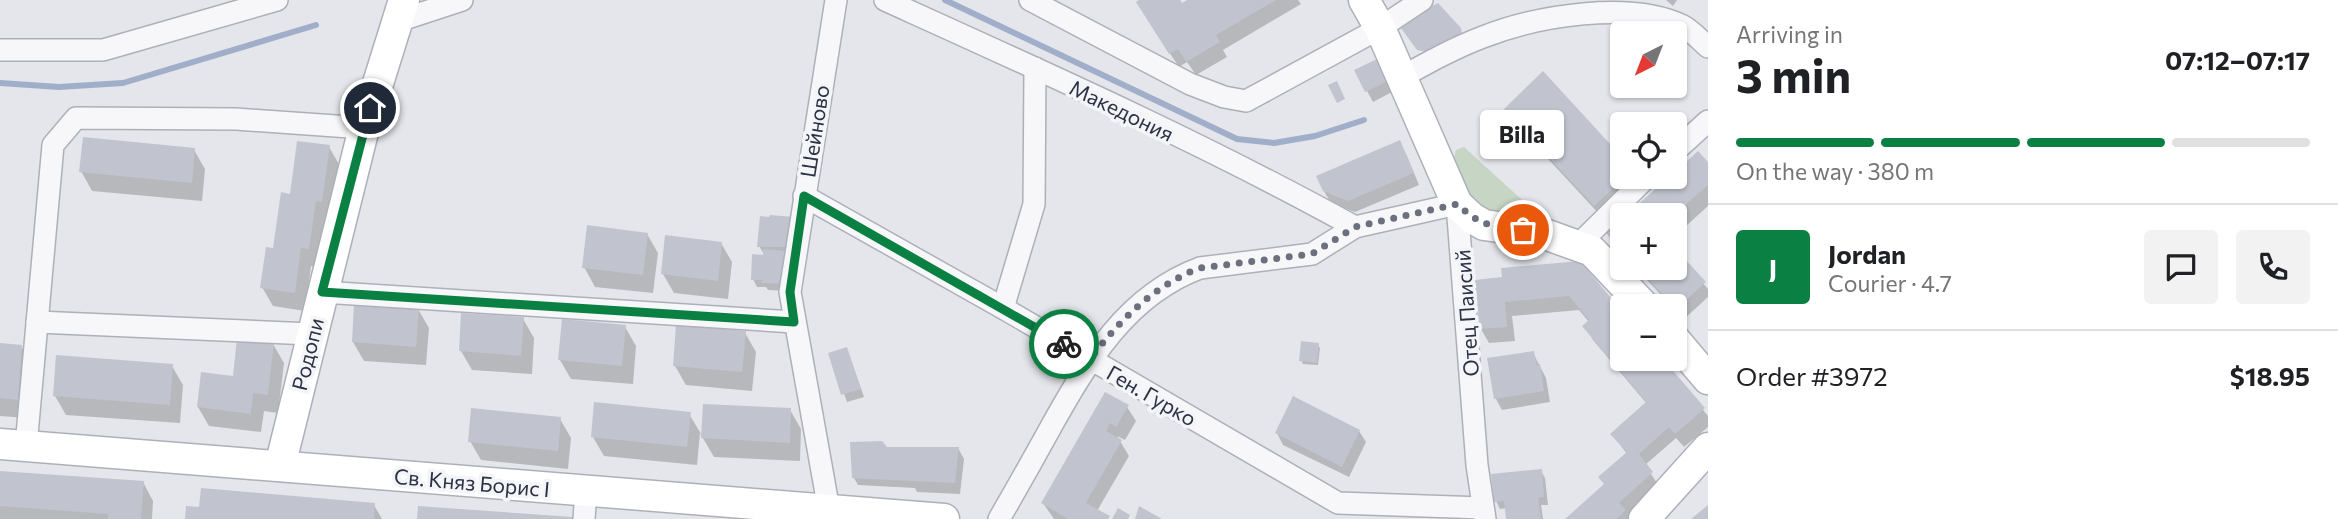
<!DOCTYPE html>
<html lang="en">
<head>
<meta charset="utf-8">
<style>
  body { margin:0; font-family:Commissioner,sans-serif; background:#f2f2f2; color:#202124; height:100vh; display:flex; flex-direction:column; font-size:26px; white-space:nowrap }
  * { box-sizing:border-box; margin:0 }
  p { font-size:23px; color:#757577 }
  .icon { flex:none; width:38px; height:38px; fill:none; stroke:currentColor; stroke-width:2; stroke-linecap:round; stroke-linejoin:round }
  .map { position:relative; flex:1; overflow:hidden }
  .sheet { display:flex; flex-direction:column; background:#fff; width:630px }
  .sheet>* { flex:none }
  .needle { width:46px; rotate:222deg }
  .controls { position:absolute; left:1610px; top:21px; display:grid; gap:14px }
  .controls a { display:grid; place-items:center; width:77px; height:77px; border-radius:7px; background:#fff; box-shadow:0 2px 5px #0004; font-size:35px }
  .pin { position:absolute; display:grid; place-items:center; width:60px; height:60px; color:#fff; margin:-30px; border:4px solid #fff; border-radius:50%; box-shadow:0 2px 7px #0007 }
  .courier { position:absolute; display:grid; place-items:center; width:70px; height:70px; margin:-35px; border:5px solid #0b8043; border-radius:50%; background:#fff; color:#222; box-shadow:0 2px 9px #0007 }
  .bubble { position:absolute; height:49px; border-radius:7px; background:#fff; box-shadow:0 2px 5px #0004; font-size:23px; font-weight:700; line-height:49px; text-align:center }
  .overview em { font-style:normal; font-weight:700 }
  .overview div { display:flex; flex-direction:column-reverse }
  .overview { display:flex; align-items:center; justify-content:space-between; height:119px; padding:0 28px }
  h1 { font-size:46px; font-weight:700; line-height:52px }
  .bar { display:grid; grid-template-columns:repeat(4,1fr); gap:10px 7px; align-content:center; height:84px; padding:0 28px }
  .bar i { height:9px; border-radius:5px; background:#e0e0e0 }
  .bar .on { background:#0b8043 }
  .bar p { grid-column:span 4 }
  .line { display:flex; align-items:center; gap:18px; padding:0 28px; border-top:2px solid #e0e0e0 }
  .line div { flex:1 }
  .round { display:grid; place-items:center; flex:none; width:74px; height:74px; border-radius:7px; background:#f2f2f2 }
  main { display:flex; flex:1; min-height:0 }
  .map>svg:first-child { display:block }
  .green { fill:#c7d5c5 }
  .shadow { fill:#0003 }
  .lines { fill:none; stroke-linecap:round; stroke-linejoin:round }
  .stream { stroke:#a1aec9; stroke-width:6 }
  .building { fill:#c1c4ce }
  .street-casing { stroke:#adb0b9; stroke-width:24 }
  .secondary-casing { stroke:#adb0b9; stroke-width:33 }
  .street { stroke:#f7f7f9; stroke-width:21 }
  .secondary { stroke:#fff; stroke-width:30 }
  .done { stroke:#6c707e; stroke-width:7; stroke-dasharray:0 12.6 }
  .route { stroke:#0b8043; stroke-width:9 }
  .labels { text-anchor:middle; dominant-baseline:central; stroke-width:7; stroke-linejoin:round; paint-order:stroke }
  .street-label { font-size:21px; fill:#2c3143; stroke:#f4f5f8 }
</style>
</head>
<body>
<main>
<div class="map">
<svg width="1708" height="519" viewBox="0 0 1708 519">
  <rect width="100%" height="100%" fill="#e4e6eb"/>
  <path class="green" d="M1464,147L1521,199L1524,206C1508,215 1494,215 1477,212L1454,158L1456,150Z"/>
  <g class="shadow">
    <polygon points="1143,0 1178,0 1181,5 1190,0 1298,0 1301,4 1223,50 1227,57 1196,75 1187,62 1179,67 1146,17"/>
    <polygon points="1666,0 1677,0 1673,6"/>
    <polygon points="1382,72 1392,92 1373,102 1367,91"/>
    <polygon points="1543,74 1622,159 1622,177 1636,177 1601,216 1512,120 1506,109"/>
    <polygon points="329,147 340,166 319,267 311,266 305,311 273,306 262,287 274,250"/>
    <polygon points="194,150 205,169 202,201 92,191 81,171"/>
    <polygon points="1698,153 1708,165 1708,206 1675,236 1675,215 1629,215 1672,177 1675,177 1675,174"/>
    <polygon points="1406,154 1419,185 1355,212 1331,203 1324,191"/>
    <polygon points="793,218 788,291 768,290 766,287 757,287 753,279 765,256 759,246"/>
    <polygon points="647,234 658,253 653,293 595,287 584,267"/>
    <polygon points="721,243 732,262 728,299 674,293 663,274"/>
    <polygon points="1675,251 1708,289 1708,297 1684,319 1675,310 1675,306 1671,306 1636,268 1675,268"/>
    <polygon points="1579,263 1622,313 1622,359 1661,359 1708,416 1708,427 1684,447 1676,438 1645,465 1663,492 1633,519 1567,519 1605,486 1627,454 1613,435 1647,404 1593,340 1585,326 1589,322 1579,310 1512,316 1515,341 1489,343 1481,329 1504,279"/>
    <polygon points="418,309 429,328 426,365 364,361 353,342"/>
    <polygon points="523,319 534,338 532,374 472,370 461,351"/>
    <polygon points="625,327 636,346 633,384 571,379 560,360"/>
    <polygon points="745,333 756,352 752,391 686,385 675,366"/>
    <polygon points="273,344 284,363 278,413 264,411 261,432 209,426 198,407"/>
    <polygon points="0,345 21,346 32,366 28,418 0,416"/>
    <polygon points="1318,345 1320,348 1318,365 1303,364 1301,360"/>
    <polygon points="847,349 864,397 847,402 830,354"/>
    <polygon points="1533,353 1546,378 1550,402 1502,410 1496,399 1489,360"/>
    <polygon points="172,366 183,385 180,423 66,415 55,396"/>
    <polygon points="1105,394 1127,407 1136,421 1125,440 1117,436 1129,456 1097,511 1109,519 1054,519 1043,503"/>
    <polygon points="790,410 801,429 800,461 714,457 700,433 697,465 604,456 593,437 689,414 703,437"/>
    <polygon points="560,419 571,438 568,469 481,460 470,441"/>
    <polygon points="1359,431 1366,442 1349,477 1283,445 1277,433"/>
    <polygon points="886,448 958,448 964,459 960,494 917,492 915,488 858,485 854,478"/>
    <polygon points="1541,471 1545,478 1548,505 1541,505 1543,519 1508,519 1507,508 1500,509 1496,501"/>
    <polygon points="0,473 143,482 153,501 152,519 0,519"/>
    <polygon points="374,505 382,519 187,519"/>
  </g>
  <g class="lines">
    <g class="stream">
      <polyline points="945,0 1237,139 1274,143 1315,136 1364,120"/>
      <polyline points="0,83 59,87 123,83 316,25"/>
    </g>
  </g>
  <g class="building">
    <polygon points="1139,0 1180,0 1182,3 1187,0 1276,0 1216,35 1220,42 1186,62 1178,49 1169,54 1136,2"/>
    <polygon points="1438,3 1461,28 1462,34 1427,52 1417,50 1398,24"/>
    <polygon points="1377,59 1388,81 1365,92 1354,70"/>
    <polygon points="1543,71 1622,157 1622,177 1625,177 1594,206 1504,109"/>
    <polygon points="1337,81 1345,99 1337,103 1328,85"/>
    <polygon points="83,137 195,148 192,183 79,172"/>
    <polygon points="1400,140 1414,173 1348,201 1323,191 1316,176"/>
    <polygon points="297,141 330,145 322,202 316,201 309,249 301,248 295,293 260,288 266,247 273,248 281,192 290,194"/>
    <polygon points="1698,151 1708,162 1708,185 1674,215 1626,215 1669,177 1675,177 1675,172"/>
    <polygon points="770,215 794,217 791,247 757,247 760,216 769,217"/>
    <polygon points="1622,219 1622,251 1606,233"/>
    <polygon points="587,225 648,233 643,275 582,268"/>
    <polygon points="665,235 722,242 718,281 661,274"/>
    <polygon points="1675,248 1706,282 1676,309 1638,268 1675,268"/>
    <polygon points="763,249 786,251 785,284 761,283 762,280 751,280 752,254 763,255"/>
    <polygon points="1580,261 1622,311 1622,359 1663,359 1705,408 1675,434 1669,427 1639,454 1653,472 1619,503 1626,510 1616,519 1565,519 1604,484 1598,477 1627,452 1610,434 1646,402 1582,326 1589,320 1569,296 1505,302 1507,327 1479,329 1475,280 1502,277 1501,268"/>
    <polygon points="354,303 419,307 416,347 352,342"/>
    <polygon points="461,313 524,317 521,356 459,351"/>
    <polygon points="562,319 626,325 622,366 558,360"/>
    <polygon points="676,325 746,331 742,372 673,366"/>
    <polygon points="237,338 274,342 268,395 253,393 251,414 197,407 201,372 233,376"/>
    <polygon points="1301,341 1319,343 1317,363 1299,361"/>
    <polygon points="0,343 22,345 18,400 0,398"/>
    <polygon points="847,347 861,389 841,395 828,353"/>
    <polygon points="1534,351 1537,365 1540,364 1544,391 1494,399 1487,358"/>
    <polygon points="56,355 173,364 170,405 53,396"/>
    <polygon points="1105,392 1129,405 1116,427 1110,423 1106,431 1122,440 1086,503 1110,516 1108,519 1068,519 1041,503"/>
    <polygon points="1293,396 1360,430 1342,467 1275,433"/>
    <polygon points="594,402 691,412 687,447 591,437"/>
    <polygon points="703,404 791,408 790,443 701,438"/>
    <polygon points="471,408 561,417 558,451 468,442"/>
    <polygon points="882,441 887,447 959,447 955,483 852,478 850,442"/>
    <polygon points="1542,469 1544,497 1538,498 1541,519 1506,519 1504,501 1494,502 1491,474"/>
    <polygon points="0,471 144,481 141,519 108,519 108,514 0,506"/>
    <polygon points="201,488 375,503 374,519 185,519 186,506 199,507"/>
    <polygon points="1708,505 1708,519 1691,519"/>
    <polygon points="418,506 572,517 572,519 417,519"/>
    <polygon points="1139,506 1162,519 1135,519"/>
    <polygon points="1118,508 1130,515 1128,519 1112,519"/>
  </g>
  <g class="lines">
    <g class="street-casing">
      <g id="street">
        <path d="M885,0C1044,72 1203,143 1355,227"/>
        <polyline points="1030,0 1190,84 1224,97 1246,101 1380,28 1422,0"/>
        <polyline points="395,22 462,0"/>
        <polyline points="0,50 103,50 277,0"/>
        <path d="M1400,78C1427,63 1454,48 1483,37C1536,16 1631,0 1683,26C1692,31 1700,40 1708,47"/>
        <polyline points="1675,151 1708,121"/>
        <polyline points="804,196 1003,308 1338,503 1483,508"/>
        <polyline points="1578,245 1647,177"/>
        <polyline points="322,292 794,322"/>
        <polyline points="1003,308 1034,204 1035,68"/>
        <polyline points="37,322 311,334"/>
        <polyline points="26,446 53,145 76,118 236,119 364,128"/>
        <polyline points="829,510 790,292 836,0"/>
        <polyline points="584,519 586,491"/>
        <path d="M999,519C1017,488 1035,456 1052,425C1088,361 1127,295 1200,268L1312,254L1355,227L1457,204L1477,465L1485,519"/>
      </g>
    </g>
    <g class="secondary-casing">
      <g id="secondary">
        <polyline points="1364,0 1380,28 1457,204 1472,218 1484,225 1542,233 1592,251 1644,306"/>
        <polyline points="1675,340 1708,379"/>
        <polyline points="0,444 944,519"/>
        <polyline points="280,466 364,128 404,0"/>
        <polyline points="1644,519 1708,448"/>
      </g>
    </g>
    <use href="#street" class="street"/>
    <use href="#secondary" class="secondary"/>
  </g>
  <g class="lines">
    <path class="done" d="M1064,344L1090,359C1119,321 1154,285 1200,268L1312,254L1355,227L1457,204C1482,227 1491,226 1523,230"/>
    <polyline class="route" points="370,108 322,292 794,322 790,292 804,196 1064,344"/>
  </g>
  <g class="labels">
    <g class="street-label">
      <text transform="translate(1122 110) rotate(26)">Македония</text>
      <text transform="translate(814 131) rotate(-81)">Шейново</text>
      <text transform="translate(1466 313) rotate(-94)">Отец Паисий</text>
      <text transform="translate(307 354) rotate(-76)">Родопи</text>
      <text transform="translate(1152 395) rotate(30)">Ген. Гурко</text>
      <text transform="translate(472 482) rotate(5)">Св. Княз Борис I</text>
    </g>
  </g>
</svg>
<div class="controls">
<a><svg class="needle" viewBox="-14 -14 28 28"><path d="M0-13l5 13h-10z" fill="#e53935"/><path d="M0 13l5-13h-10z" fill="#757577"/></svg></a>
<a><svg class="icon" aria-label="locate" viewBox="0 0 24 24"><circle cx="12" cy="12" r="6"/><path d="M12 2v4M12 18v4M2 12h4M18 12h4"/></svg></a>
<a>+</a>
<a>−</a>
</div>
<div class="pin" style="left:1523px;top:230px;background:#ea580c"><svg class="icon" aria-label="bag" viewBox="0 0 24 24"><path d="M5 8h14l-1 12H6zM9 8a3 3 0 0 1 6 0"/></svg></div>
<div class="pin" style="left:370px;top:108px;background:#1f2937"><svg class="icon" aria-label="home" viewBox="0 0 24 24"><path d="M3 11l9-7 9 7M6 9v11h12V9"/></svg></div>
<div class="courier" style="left:1064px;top:344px"><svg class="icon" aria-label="bike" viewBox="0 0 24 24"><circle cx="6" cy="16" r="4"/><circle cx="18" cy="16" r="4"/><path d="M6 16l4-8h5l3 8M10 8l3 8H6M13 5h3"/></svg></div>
<div class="bubble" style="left:1480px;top:110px;width:84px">Billa</div>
</div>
<section class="sheet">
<div class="overview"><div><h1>3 min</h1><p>Arriving in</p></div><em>07:12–07:17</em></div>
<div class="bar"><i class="on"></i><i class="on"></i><i class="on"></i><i></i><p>On the way · 380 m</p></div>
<div class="line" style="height:126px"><b class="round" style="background:#0b8043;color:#fff">J</b><div><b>Jordan</b><p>Courier · 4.7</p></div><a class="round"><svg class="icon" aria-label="chat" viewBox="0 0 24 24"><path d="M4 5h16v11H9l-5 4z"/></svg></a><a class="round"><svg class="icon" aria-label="phone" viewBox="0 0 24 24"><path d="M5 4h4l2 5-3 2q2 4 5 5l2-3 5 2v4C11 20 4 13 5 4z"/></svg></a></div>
<div class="line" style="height:91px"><div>Order #3972</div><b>$18.95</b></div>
</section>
</main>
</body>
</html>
